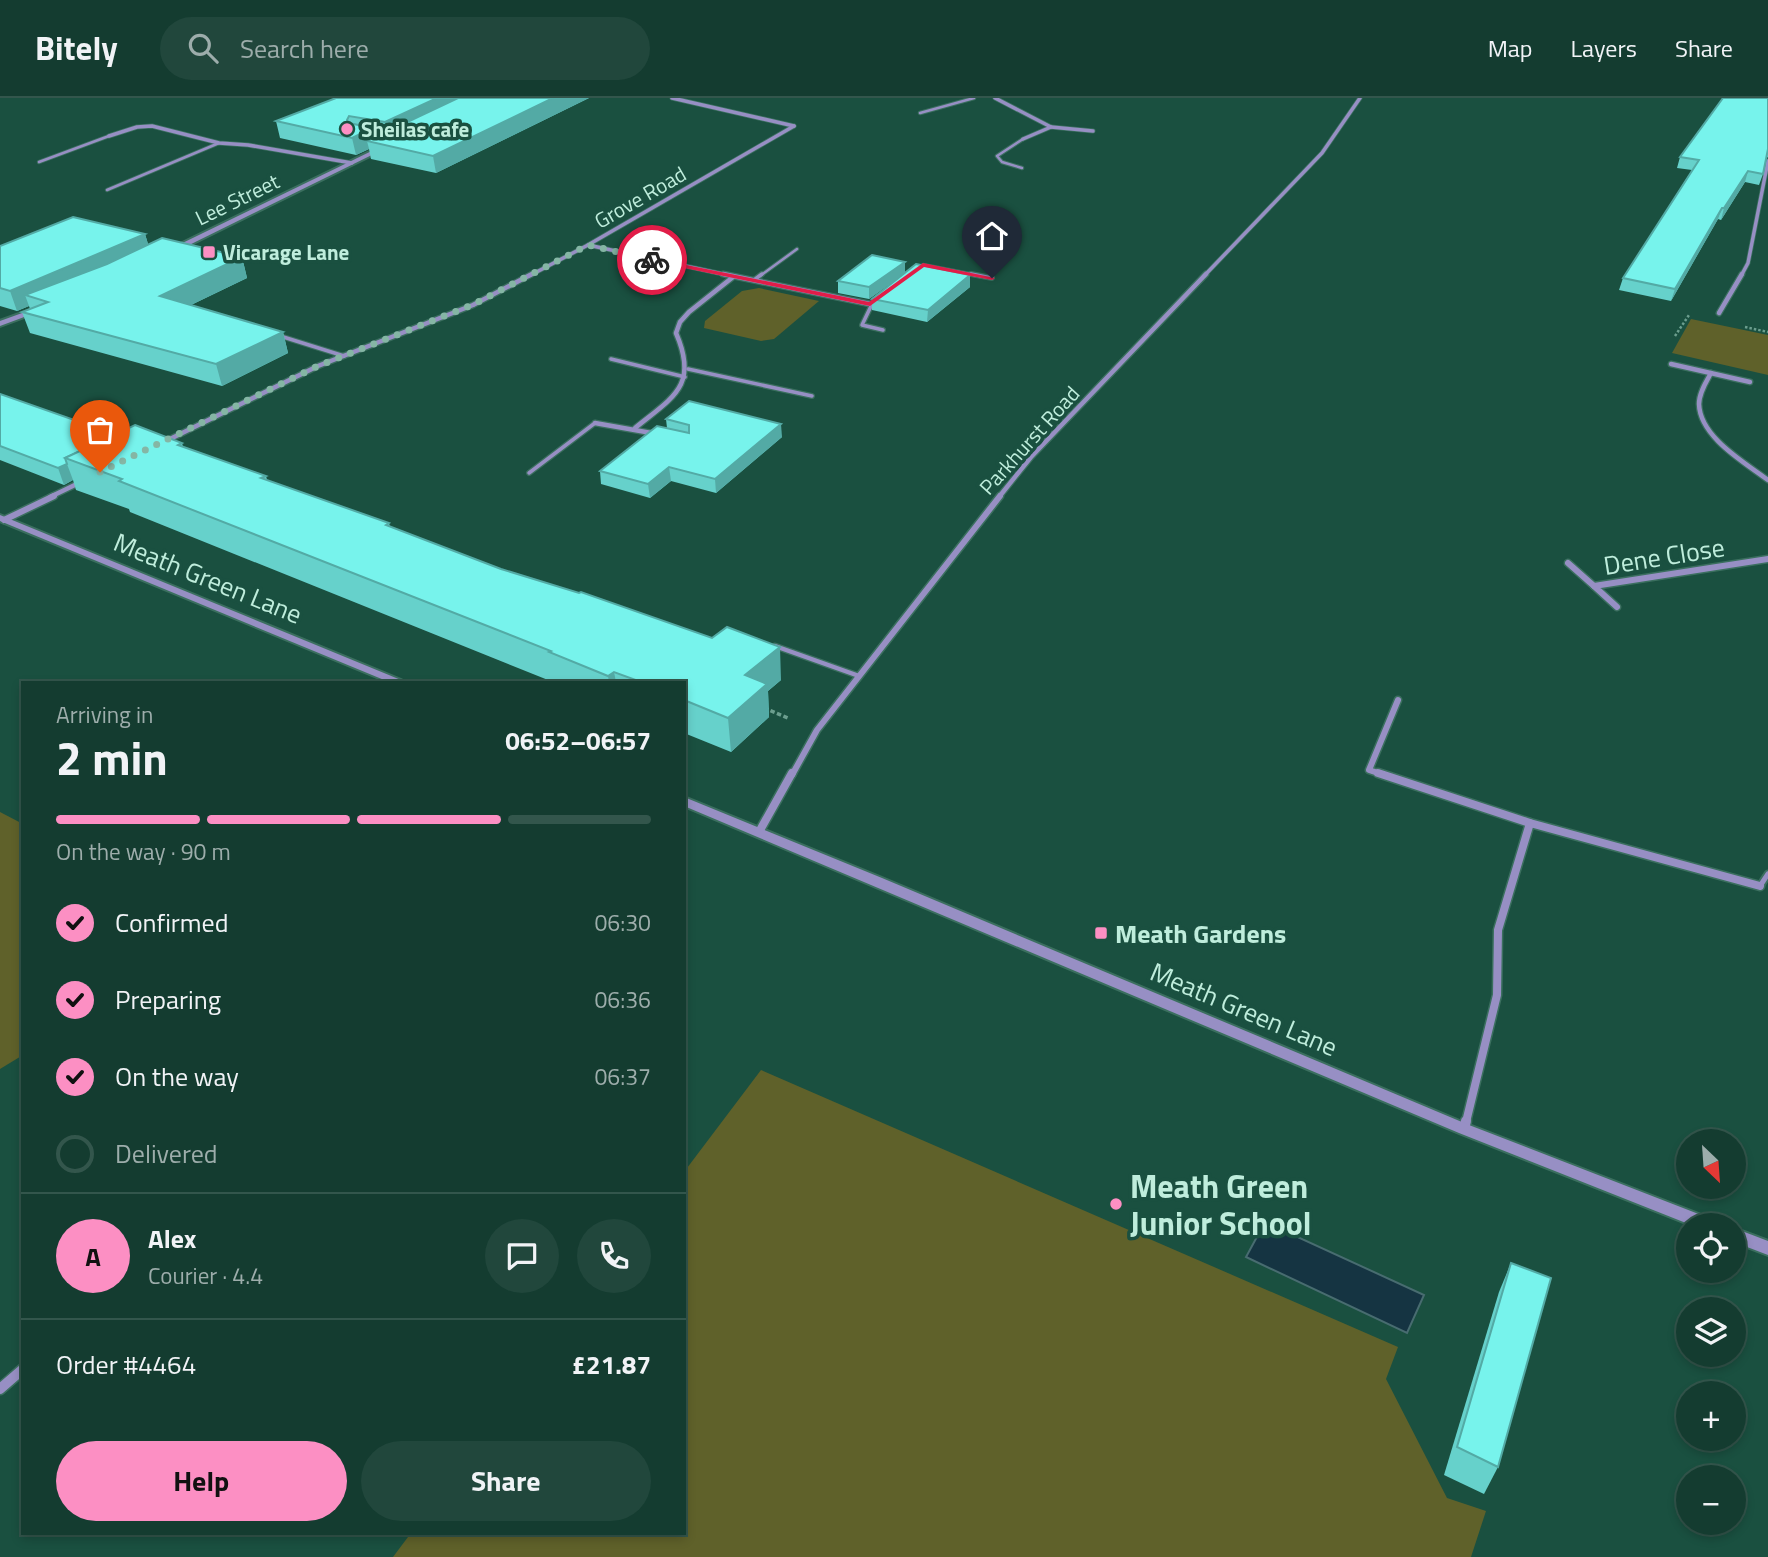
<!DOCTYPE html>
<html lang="en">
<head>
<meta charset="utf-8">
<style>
  body { margin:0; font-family:"Titillium Web",sans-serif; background:#21473c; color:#f1f3f6; height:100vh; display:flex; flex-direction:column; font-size:26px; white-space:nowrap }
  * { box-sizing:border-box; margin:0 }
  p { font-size:23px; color:#9dadab }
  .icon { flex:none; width:38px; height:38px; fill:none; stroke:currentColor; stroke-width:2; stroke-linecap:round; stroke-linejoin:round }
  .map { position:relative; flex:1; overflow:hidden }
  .sheet { position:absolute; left:21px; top:583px; width:665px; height:854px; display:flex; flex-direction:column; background:#143c30; border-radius:0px; box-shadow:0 4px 10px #0003,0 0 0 2px #33564c }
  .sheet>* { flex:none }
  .needle { width:46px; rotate:155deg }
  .fabs { position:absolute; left:1676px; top:1031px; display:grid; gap:14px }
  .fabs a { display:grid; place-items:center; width:70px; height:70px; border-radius:50%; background:#143c30; box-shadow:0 4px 10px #0003,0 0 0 2px #33564c; font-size:35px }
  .pin { position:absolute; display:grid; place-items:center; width:60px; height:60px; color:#fff; margin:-72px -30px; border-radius:50% 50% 50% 0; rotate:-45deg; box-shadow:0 0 7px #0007 }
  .pin .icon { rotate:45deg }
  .courier { position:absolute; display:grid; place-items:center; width:70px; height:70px; margin:-35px; border:5px solid #e11d48; border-radius:50%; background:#fff; color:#222; box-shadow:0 2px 9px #0007 }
  .head em { font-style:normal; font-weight:700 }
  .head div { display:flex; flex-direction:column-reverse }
  .head { display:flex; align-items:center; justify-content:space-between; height:119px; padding:0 35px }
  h1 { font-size:46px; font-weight:700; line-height:52px }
  .bar { display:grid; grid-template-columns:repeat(4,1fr); gap:10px 7px; align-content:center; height:84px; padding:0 35px }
  .bar i { height:9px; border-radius:5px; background:#33564c }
  .bar .on { background:#fc8fc3 }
  .bar p { grid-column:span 4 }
  .line { display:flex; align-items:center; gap:18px; padding:0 35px; border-top:2px solid #33564c }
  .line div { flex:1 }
  .round { display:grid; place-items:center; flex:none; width:74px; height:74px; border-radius:37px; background:#21473c }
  ol { padding:0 35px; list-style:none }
  li { display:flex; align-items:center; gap:21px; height:77px }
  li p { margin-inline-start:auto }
  li .icon { padding:7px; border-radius:50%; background:#fc8fc3; color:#111; stroke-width:4 }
  li:last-child { color:#9dadab }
  li i { width:38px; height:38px; border:4px solid #33564c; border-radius:50% }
  .primary-button { display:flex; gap:14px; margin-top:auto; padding:14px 35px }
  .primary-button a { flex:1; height:80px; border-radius:42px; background:#fc8fc3; color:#111; font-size:28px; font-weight:700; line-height:80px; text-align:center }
  .primary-button a+a { background:#21473c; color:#f1f3f6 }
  header { display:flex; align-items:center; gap:42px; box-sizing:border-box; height:98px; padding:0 35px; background:#143c30; border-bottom:2px solid #33564c }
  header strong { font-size:33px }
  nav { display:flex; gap:38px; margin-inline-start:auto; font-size:24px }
  .search { width:490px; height:63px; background:#21473c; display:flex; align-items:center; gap:18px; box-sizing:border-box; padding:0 24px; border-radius:38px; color:#9dadab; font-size:26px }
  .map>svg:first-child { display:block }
  .green { fill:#5f612a }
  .water { fill:#153442; stroke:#486c70; stroke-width:2 }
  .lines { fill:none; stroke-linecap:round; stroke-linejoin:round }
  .service-far3-casing { stroke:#3b6f5f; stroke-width:4.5 }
  .service-far2-casing { stroke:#3b6f5f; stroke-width:6 }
  .service-far1-casing { stroke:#3b6f5f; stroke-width:7 }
  .service-casing { stroke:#3b6f5f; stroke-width:9 }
  .minor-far4-casing { stroke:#3b6f5f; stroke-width:5 }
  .minor-far3-casing { stroke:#3b6f5f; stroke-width:7 }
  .minor-far2-casing { stroke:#3b6f5f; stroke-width:9 }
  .minor-far1-casing { stroke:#3b6f5f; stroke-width:11 }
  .minor-casing { stroke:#3b6f5f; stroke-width:13 }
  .tertiary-casing { stroke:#3b6f5f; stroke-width:4 }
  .path-far1 { stroke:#6c9e8e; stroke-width:2.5; stroke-dasharray:2.5 2; stroke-linecap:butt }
  .path { stroke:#6c9e8e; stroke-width:3.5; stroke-dasharray:4.5 2.5; stroke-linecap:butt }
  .service-far3 { stroke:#978fc4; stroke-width:2.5 }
  .service-far2 { stroke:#978fc4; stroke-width:3.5 }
  .service-far1 { stroke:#978fc4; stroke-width:4.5 }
  .service { stroke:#978fc4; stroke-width:5 }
  .minor-far4 { stroke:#978fc4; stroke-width:3.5 }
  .minor-far3 { stroke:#978fc4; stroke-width:4.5 }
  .minor-far2 { stroke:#978fc4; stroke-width:6 }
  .minor-far1 { stroke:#978fc4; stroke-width:8 }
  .minor { stroke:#978fc4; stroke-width:10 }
  .tertiary { fill:#978fc4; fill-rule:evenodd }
  .wall { fill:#66d1cb }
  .shaded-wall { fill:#53aaa5 }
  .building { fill:#77f3ec; stroke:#53aaa5; stroke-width:2 }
  .route { fill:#e11d48 }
  .done { stroke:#85b6a5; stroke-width:7; stroke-dasharray:0 12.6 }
  .poi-dot { fill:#fc8fc3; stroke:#1a5040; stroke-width:2.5 }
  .labels { text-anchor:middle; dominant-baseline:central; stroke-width:7; stroke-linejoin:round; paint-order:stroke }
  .far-poi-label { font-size:21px; font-weight:bold; fill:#bfeddc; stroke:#1a5040; text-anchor:start }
  .far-street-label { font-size:21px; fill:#bfeddc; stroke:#1a5040 }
  .street-label { font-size:26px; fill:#bfeddc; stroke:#1a5040 }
  .poi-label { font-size:26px; font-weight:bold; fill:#bfeddc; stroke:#1a5040; text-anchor:start }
  .near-poi-label { font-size:32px; font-weight:bold; fill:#bfeddc; stroke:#1a5040; text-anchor:start }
</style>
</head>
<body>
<header>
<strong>Bitely</strong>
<div class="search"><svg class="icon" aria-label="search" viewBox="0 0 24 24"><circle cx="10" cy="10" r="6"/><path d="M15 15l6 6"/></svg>Search here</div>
<nav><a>Map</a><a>Layers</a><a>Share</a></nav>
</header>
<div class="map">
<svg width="1768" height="1459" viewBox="0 0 1768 1459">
  <rect width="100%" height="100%" fill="#1a5040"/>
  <g class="green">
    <polygon points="759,190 819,203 774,241 761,243 704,230 705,223 742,193"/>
    <polygon points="1691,221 1768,237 1768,277 1672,255"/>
    <polygon points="0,714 23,726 23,957 0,971"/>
    <polygon points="761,972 1398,1249 1386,1281 1447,1400 1486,1413 1471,1459 393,1459 411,1435 684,1435 684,1074"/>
  </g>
  <polygon class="water" points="1265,1124 1424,1197 1407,1235 1246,1159"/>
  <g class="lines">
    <g class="service-far3-casing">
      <g id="service-far3">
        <polyline points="920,15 974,0"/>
        <polyline points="39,64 109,38"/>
        <polyline points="1022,70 1002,64 997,58 1023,41"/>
        <polyline points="107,92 219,45"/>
        <polyline points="917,171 923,167 980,178"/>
        <polyline points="760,178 797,151"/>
      </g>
    </g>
    <g class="service-far2-casing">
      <g id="service-far2">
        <polyline points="971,176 992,180"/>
        <polyline points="754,182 762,176"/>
        <polyline points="873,204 862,227 883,232"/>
        <polyline points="277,237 344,258"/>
        <polyline points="611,261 685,279"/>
        <polyline points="688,271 812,298"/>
        <polyline points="529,375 595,325"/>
      </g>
    </g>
    <g class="service-far1-casing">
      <polyline id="service-far1" points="775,548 859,578"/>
    </g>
    <g class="service-casing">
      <polyline id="service" points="1760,788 1768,776"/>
    </g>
    <g class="minor-far4-casing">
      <g id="minor-far4">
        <polyline points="672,0 794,28"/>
        <polyline points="995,0 1051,29 1023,41"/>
        <polyline points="1051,29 1093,33"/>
        <polyline points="109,38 137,29 152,28 219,45 248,47 352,65"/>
        <polyline points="588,147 732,178"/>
        <polyline points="529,178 588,147 794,28"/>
        <polyline points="1204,178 1322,55 1360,0"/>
        <polyline points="1741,178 1748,165 1768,63"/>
      </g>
    </g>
    <g class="minor-far3-casing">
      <g id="minor-far3">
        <polyline points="723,176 870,206"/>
        <polyline points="1719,215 1742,176"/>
        <polyline points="1671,266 1750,284"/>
        <path d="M1711,275C1706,284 1699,295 1699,306C1700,339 1744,364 1768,382"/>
        <polyline points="595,325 657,336"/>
        <path d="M635,330C673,299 699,288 676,235L680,224L689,214L733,179"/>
        <polyline points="164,344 318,268 473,207 532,176"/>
        <polyline points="50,399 81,384"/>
        <polyline points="999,399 1031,359 1206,176"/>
      </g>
    </g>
    <g class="minor-far2-casing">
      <g id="minor-far2">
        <polyline points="4,422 54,398"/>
        <polyline points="1568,465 1594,488"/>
        <polyline points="1617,509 1594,488 1768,461"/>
        <polyline points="792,677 817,632 1000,398"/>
        <polyline points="1384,677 1369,672 1398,602"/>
      </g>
    </g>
    <g class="minor-far1-casing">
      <g id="minor-far1">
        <polyline points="1378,675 1530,725 1760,788"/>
        <polyline points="759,734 792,675"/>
        <polyline points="1466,1024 1497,897 1498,832 1530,725"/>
      </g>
    </g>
    <g class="minor-casing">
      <g id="minor">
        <polyline points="1464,1031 1466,1023"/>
        <polyline points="0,1291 23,1271"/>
      </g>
    </g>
    <g class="tertiary-casing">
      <g id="tertiary">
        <polygon points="384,47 386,48 386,50 173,155 166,153"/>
        <polygon points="36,210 43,212 0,228 0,223"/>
        <polygon points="0,417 401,582 403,584 389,584 0,423"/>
        <polygon points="684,699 882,780 1469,1027 1714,1122 1716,1127 1691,1127 1459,1035 684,708"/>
        <polygon points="1734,1130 1768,1143 1768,1157 1734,1144"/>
      </g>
    </g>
    <g class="path-far1">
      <polyline points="1745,229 1768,234"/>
      <polyline points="1675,238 1689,217"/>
    </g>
    <polyline class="path" points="764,610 788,620"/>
    <use href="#service-far3" class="service-far3"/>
    <use href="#service-far2" class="service-far2"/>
    <use href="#service-far1" class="service-far1"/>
    <use href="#service" class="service"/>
    <use href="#minor-far4" class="minor-far4"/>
    <use href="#minor-far3" class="minor-far3"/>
    <use href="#minor-far2" class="minor-far2"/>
    <use href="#minor-far1" class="minor-far1"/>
    <use href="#minor" class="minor"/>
    <use href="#tertiary" class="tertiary"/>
  </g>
  <g class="wall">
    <polygon points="336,0 589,0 436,75 371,61 369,51 356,57 280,40 276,23"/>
    <polygon points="1768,0 1768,59 1766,60 1763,76 1759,87 1745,84 1721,122 1718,121 1671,203 1619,192 1623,180 1692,72 1677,70 1680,59"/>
    <polygon points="145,136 148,146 242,159 247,180 191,207 283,234 288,255 222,288 30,235 22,214 30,211 29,208 17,213 0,208 0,148"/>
    <polygon points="905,175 970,177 970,189 927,224 872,212 872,201 894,183 869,201 838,195 838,183"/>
    <polygon points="0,296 74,322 121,334 182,345 183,349 266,378 267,382 389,425 390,429 781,582 768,593 769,619 731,654 684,635 684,584 553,584 130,414 129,411 76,392 73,382 64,387 0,362"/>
    <polygon points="666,321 782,339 716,395 671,383 650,400 601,386 600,373 667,330"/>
    <polygon points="1511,1165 1498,1369 1484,1396 1444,1377 1499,1194"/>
  </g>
  <g class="shaded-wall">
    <polygon points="437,0 475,0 389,41 385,24"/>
    <polygon points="553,0 589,0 436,75 433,58"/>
    <polygon points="373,30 376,45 367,43 369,51 356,57 352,40"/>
    <polygon points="1748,73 1745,84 1721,122 1724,110"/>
    <polygon points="1722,110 1718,121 1671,203 1675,191"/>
    <polygon points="145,136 151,156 25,197 29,208 17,213 10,193"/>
    <polygon points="242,159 247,180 166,219 160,198"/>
    <polygon points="905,164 905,175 869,201 869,189"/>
    <polygon points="970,177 970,189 927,224 928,212"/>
    <polygon points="283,234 288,255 222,288 216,266"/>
    <polygon points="781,326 782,339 716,395 715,381"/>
    <polygon points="67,366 73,382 64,387 58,370"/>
    <polygon points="669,369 671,383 650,400 648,386"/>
    <polygon points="780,549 781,582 768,593 769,619 731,654 728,620 745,577"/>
    <polygon points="614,574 616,584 609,584 608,578"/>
  </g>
  <g class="building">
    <polygon points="336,0 437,0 385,24 349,18 347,22 349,25 373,30 352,40 276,23"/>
    <polygon points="458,0 553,0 433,58 367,43"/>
    <polygon points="1723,0 1768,0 1768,51 1763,76 1748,73 1724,110 1722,110 1675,191 1623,180 1699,62 1680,59"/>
    <polygon points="73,119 145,136 10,193 0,190 0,148"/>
    <polygon points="162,140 242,159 160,198 283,234 216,266 22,214 48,204 25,197 107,166"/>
    <polygon points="872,157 905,164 869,189 838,183"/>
    <polygon points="916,166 970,177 928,212 872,201"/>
    <polygon points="0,296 74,322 80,319 121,334 65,360 67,366 58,370 0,348"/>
    <polygon points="689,303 781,326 715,381 669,369 648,386 600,373 657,328 689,335 689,327 666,321"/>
    <polygon points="135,327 182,345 178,347 266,378 261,380 389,425 386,427 501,471 579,495 581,494 712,540 727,529 780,549 745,577 767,586 728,620 684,602 684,584 641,584 614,574 608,578 549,554 551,553 119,383 122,381 65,360"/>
    <polygon points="1511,1165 1551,1180 1498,1369 1457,1349"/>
  </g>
  <polygon class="route" points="652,160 869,204 923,165 995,180 992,182 924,169 870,208 650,163"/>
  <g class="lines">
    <polyline class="done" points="100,374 318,268 472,207 588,147 652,162"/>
  </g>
  <g class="poi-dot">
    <circle cx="347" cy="31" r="7"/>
    <rect x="202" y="147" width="14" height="14" rx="3.5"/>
    <rect x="1094" y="828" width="14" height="14" rx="3.5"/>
    <circle cx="1116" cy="1106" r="7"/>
  </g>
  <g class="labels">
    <g class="far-poi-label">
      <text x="361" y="31">Sheilas cafe</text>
      <text x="223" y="154">Vicarage Lane</text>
    </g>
    <g class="far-street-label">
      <text transform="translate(640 99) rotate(-30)">Grove Road</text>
      <text transform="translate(237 101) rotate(-26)">Lee Street</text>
      <text transform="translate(1029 342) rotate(-48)">Parkhurst Road</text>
    </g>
    <g class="street-label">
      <text transform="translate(1664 458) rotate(-9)">Dene Close</text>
      <text transform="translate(208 480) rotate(22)">Meath Green Lane</text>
      <text transform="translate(1244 911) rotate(23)">Meath Green Lane</text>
    </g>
    <g class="poi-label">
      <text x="1115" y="835">Meath Gardens</text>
    </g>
    <g class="near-poi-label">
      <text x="1130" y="1088">Meath Green<tspan x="1130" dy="37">Junior School</tspan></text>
    </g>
  </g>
</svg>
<div class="fabs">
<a><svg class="needle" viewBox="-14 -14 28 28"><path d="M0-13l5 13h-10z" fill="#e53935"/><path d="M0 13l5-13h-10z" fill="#9dadab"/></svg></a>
<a><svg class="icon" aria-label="locate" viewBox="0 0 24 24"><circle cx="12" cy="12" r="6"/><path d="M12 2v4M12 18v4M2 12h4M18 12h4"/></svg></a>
<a><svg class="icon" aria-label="layers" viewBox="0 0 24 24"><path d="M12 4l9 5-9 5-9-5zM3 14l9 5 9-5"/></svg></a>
<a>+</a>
<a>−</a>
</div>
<div class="pin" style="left:100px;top:374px;background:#ea580c"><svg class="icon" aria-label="bag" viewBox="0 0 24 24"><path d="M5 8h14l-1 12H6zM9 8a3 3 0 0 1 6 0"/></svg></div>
<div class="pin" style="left:992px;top:180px;background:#1f2937"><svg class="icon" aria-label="home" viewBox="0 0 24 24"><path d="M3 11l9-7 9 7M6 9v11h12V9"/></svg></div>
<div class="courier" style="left:652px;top:162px"><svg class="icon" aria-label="bike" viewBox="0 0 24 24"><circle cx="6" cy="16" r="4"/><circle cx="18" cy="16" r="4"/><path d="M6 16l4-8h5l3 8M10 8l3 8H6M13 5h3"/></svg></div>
<section class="sheet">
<div class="head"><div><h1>2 min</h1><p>Arriving in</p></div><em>06:52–06:57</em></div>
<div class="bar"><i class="on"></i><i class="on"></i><i class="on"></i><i></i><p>On the way · 90 m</p></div>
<ol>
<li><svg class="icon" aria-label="check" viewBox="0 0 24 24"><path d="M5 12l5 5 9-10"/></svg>Confirmed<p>06:30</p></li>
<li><svg class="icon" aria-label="check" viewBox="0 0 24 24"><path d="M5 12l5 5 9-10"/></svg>Preparing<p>06:36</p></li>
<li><svg class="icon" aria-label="check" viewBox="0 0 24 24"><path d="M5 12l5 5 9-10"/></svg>On the way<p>06:37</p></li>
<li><i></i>Delivered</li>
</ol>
<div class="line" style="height:126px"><b class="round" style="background:#fc8fc3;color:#111">A</b><div><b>Alex</b><p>Courier · 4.4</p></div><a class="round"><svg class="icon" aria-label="chat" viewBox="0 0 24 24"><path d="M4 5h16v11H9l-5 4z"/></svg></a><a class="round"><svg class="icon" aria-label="phone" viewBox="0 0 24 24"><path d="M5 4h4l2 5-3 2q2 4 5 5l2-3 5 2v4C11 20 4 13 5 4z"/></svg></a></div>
<div class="line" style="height:91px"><div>Order #4464</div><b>£21.87</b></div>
<div class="primary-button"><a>Help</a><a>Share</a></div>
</section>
</div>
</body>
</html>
